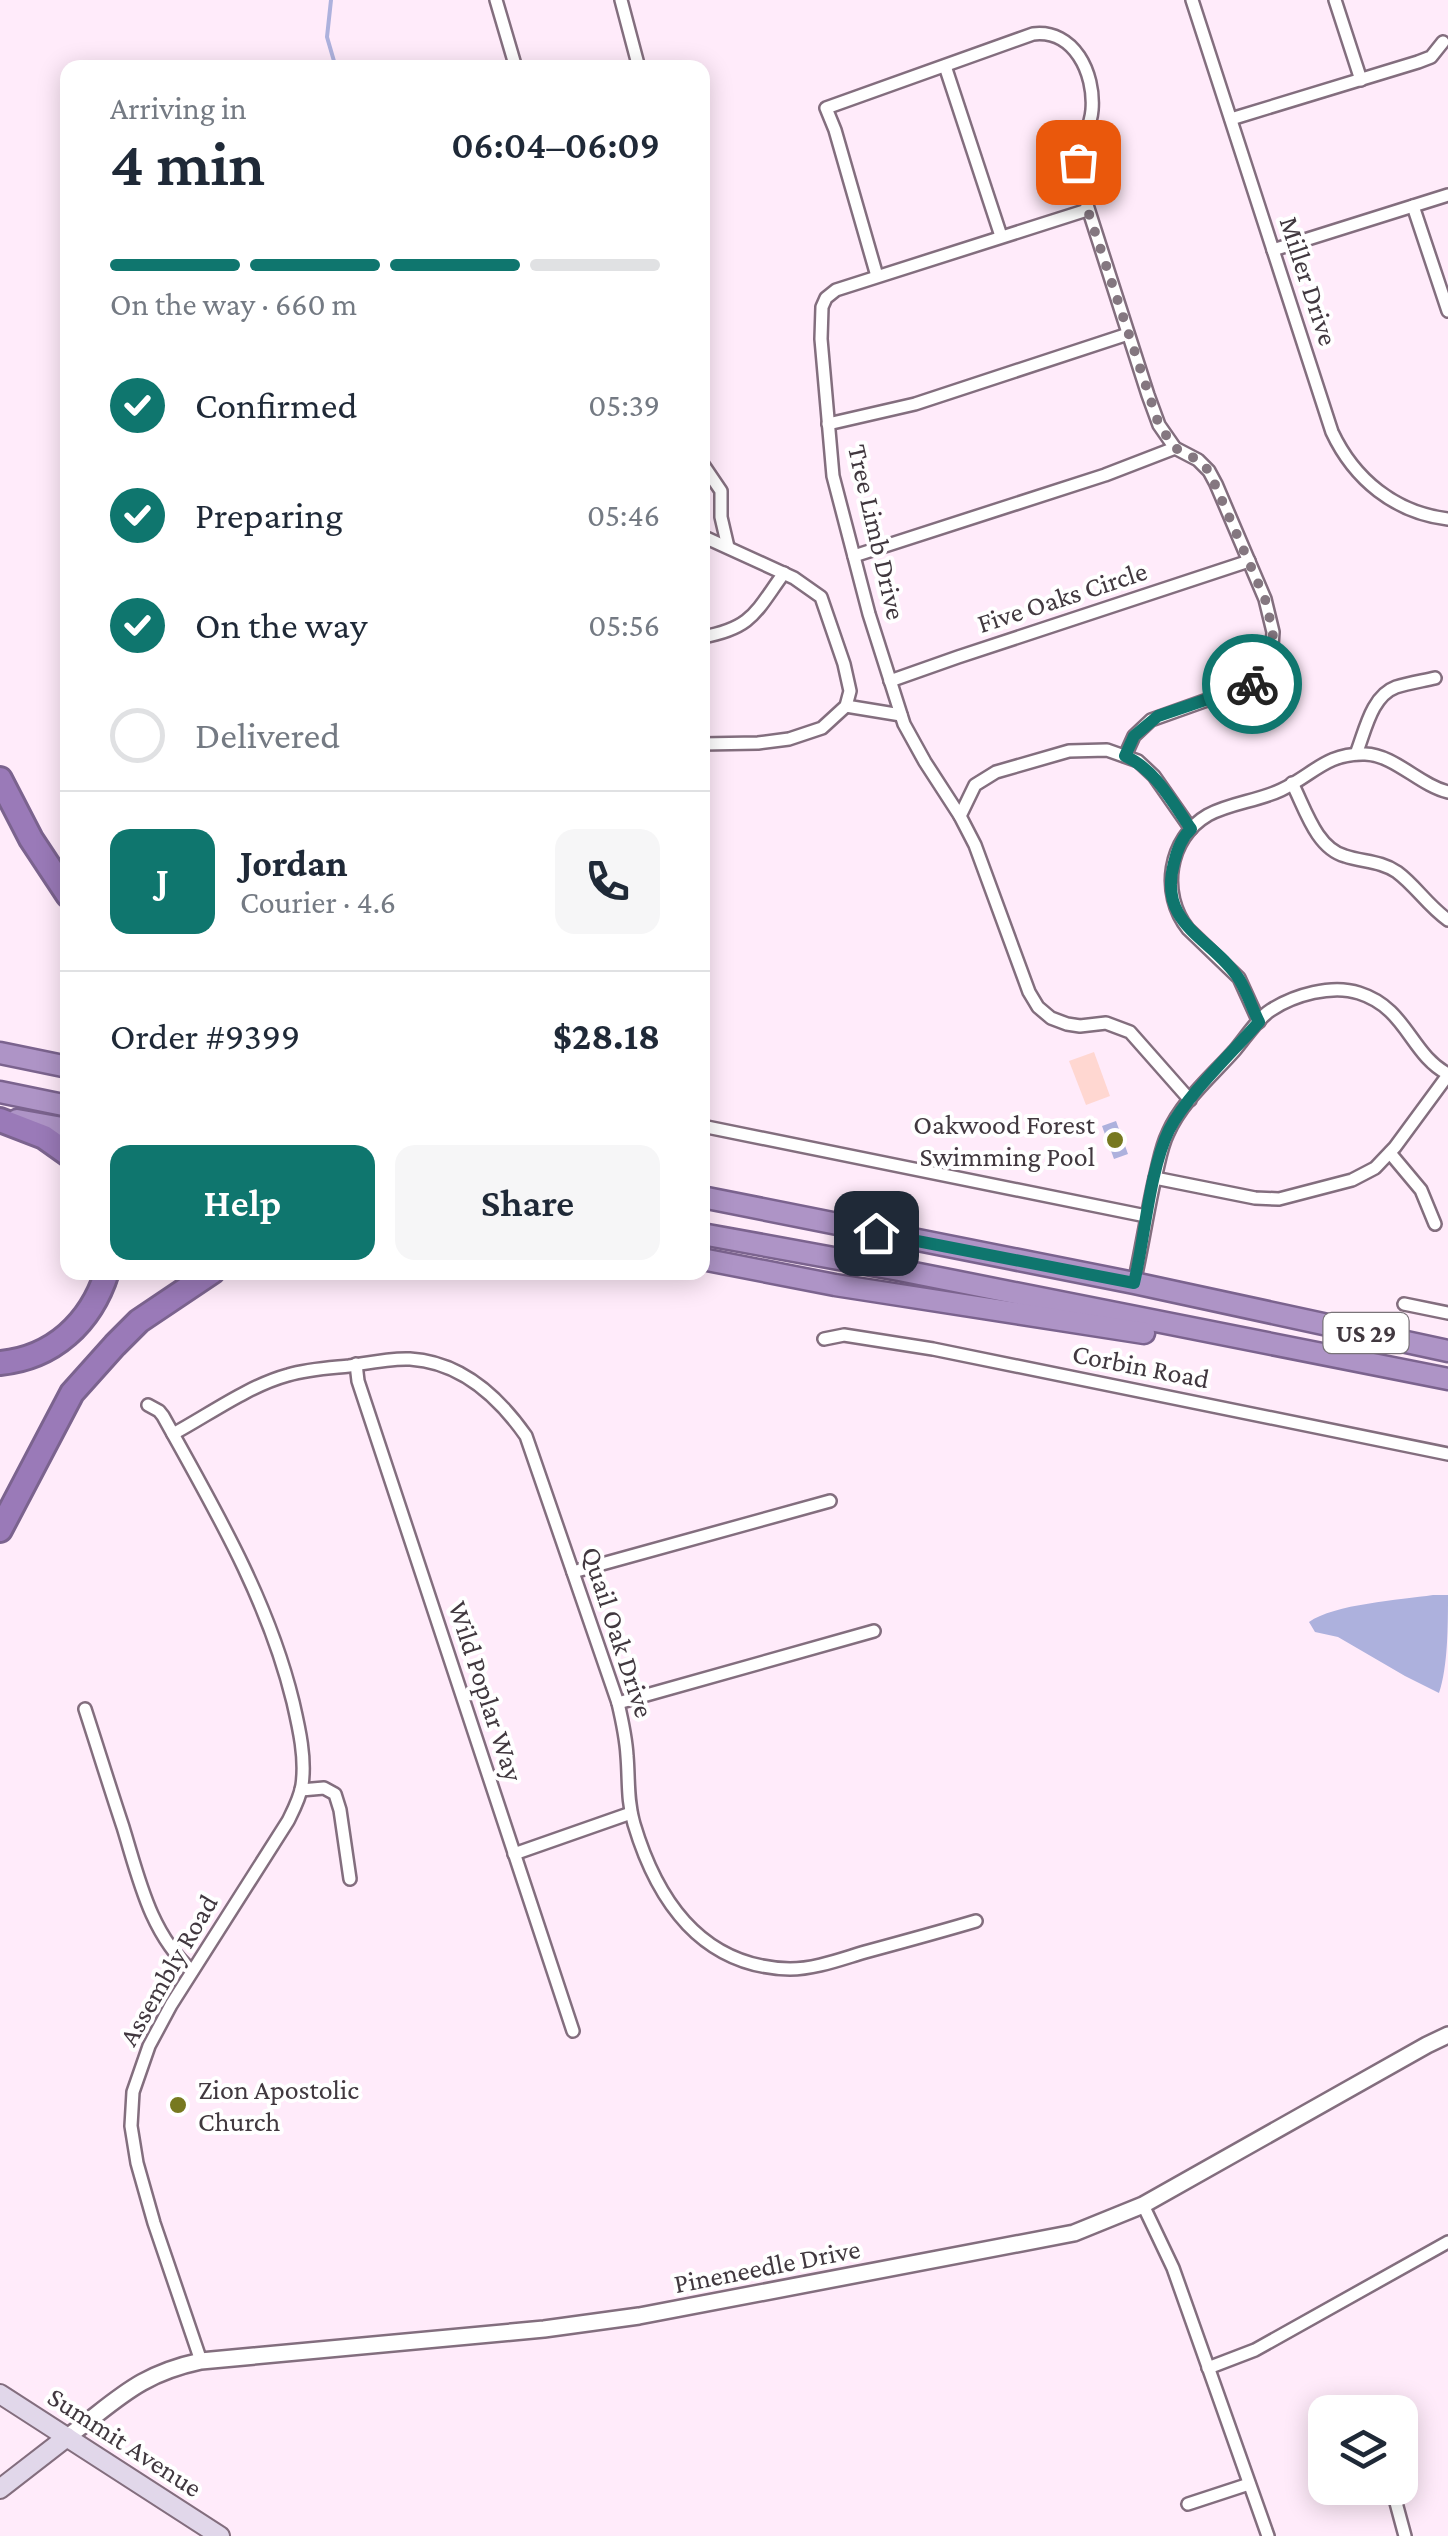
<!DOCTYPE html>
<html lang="en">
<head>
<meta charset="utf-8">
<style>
  body { margin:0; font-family:"Crimson Pro",serif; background:#f6f6f7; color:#1f2937; height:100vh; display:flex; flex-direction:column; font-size:38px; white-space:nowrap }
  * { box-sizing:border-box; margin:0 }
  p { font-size:32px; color:#747a83 }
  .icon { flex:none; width:55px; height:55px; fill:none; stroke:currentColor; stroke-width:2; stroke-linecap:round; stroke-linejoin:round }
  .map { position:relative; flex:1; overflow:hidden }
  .drawer { position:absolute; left:60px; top:60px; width:650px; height:1220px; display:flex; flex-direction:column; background:#fff; border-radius:20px; box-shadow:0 5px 25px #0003 }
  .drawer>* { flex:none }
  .tools { position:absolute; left:1308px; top:2395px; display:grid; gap:20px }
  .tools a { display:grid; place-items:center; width:110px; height:110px; border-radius:20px; background:#fff; box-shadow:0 5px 25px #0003; font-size:50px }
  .pin { position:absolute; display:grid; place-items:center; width:85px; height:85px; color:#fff; margin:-42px; border-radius:20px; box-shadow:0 5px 15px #0006 }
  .courier { position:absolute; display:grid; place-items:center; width:100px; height:100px; margin:-50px; border:8px solid #0f766e; border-radius:50%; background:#fff; color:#222; box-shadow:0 2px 12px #0007 }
  .summary em { font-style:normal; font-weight:600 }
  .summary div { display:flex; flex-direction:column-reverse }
  .summary { display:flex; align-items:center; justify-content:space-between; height:170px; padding:0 50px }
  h1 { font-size:65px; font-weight:600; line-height:75px }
  .bar { display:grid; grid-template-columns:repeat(4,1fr); gap:15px 10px; align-content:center; height:120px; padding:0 50px }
  .bar i { height:12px; border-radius:8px; background:#e0e1e3 }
  .bar .selected { background:#0f766e }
  .bar p { grid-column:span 4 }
  .line { display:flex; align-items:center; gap:25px; padding:0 50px; border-top:2px solid #e0e1e3 }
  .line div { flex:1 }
  .round { display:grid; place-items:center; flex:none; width:105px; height:105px; border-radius:20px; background:#f6f6f7 }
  ol { padding:0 50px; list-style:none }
  li { display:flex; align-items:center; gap:30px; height:110px }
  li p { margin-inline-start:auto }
  li .icon { padding:10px; border-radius:50%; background:#0f766e; color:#fff; stroke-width:4 }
  li:last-child { color:#747a83 }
  li i { width:55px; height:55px; border:5px solid #e0e1e3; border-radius:50% }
  .button { display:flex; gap:20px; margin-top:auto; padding:20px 50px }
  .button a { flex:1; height:115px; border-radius:20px; background:#0f766e; color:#fff; font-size:40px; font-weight:600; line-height:115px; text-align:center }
  .button a+a { background:#f6f6f7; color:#1f2937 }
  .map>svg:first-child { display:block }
  .green { fill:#ffd7d1 }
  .water { fill:#adb1dd }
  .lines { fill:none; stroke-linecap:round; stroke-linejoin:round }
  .stream { stroke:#adb1dd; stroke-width:4 }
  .minor-casing { stroke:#836e7e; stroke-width:16 }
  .tertiary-casing { stroke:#836e7e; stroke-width:20 }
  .secondary-casing { stroke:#836e7e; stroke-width:22 }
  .trunk-casing { stroke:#7b638e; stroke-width:25 }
  .motorway-casing { stroke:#7b638e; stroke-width:28 }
  .minor { stroke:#fff; stroke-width:11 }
  .tertiary { stroke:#fff; stroke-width:15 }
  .secondary { stroke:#e1d7ea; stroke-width:18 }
  .trunk { stroke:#ae94c6; stroke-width:20 }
  .motorway { stroke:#9a7ab8; stroke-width:22 }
  .done { stroke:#847780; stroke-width:10; stroke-dasharray:0 18 }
  .route { stroke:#0f766e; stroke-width:12 }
  .poi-dot { fill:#777920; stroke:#fff; stroke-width:4 }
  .labels { text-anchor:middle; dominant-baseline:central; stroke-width:8; stroke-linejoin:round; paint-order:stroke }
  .shield { fill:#fff; stroke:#7a7479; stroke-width:2.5 }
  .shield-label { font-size:25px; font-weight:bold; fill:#41383f }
  .street-label { font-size:28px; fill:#41383f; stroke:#fff }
  .poi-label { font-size:28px; fill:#41383f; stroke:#fff; text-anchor:end }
</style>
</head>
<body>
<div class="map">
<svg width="1448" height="2536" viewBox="0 0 1448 2536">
  <rect width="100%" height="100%" fill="#ffebfa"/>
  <polygon class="green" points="1094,1052 1110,1096 1086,1105 1069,1061"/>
  <g class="water">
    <polygon points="1116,1121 1128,1154 1114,1159 1102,1126"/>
    <path d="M1433,1595H1448C1448,1624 1448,1667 1439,1693L1405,1676L1338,1637L1315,1632L1309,1622C1334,1604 1400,1600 1433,1595Z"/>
  </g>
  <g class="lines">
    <polyline class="stream" points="331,0 327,37 336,68"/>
    <g class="minor-casing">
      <g id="minor">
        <polyline points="496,0 516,68"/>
        <polyline points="621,0 639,68"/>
        <path d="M1192,0L1332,432C1354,479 1395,513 1448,519"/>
        <polyline points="1335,0 1361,80"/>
        <polyline points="945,66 1001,236"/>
        <polyline points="1231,119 1418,62 1431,57 1443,42"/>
        <polyline points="1413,206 1448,311"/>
        <polyline points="1273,250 1448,195"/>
        <path d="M877,276L835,130L826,108L1033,34C1074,29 1095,73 1092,110C1091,124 1085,135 1081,148C1078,158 1079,169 1079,180L1148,395L1159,425L1175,448L1198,460L1209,471L1216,484L1265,599L1273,632L1271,660L1264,675L1252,684L1151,720L1134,736L1125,756"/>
        <polyline points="828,424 915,404 1128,334"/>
        <polyline points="702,463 721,491 721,517 728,547"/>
        <polyline points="702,536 794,578 821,597 844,664 850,691 846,706 822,728 789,739 758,743 702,744"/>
        <polyline points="854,556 1105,475 1175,448"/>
        <path d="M702,637C753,628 756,611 784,573"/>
        <polyline points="890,681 958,657 1249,561"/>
        <polyline points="846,706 901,715"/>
        <path d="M1356,754C1365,732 1371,696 1396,687C1408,683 1422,681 1435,678"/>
        <path d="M1292,783C1305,808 1316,848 1345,856C1363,862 1381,861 1397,872C1416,886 1427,905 1448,920"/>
        <polyline points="960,816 925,762 904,724 869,614 833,476 821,339 822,307 826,298 836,290 1087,210"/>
        <path d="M1259,1022L1239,978L1188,929C1160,894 1168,838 1208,815C1230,803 1258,801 1281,790C1313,775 1326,753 1365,754C1395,755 1419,785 1448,792"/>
        <polyline points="1190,1100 1130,1032 1106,1023 1080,1026 1067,1024 1051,1018 1038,1007 1029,992 975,845 960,816 975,785 996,772 1069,751 1107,750 1138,761 1154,776 1191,829"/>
        <polyline points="702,1126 1146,1216"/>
        <polyline points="1390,1153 1421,1190 1435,1224"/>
        <polyline points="1155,1178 1255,1198 1279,1199 1352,1180 1375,1168 1395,1147 1448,1075"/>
        <path d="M1134,1283C1142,1248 1147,1213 1155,1178C1159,1163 1161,1147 1168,1133C1182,1101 1212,1076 1235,1050C1246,1037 1257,1019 1271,1010C1294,995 1332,984 1359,993C1407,1008 1410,1054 1448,1074"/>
        <polyline points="1404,1304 1448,1313"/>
        <polyline points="824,1339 844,1335 933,1349 1448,1454"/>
        <polyline points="356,1364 358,1381 573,2031"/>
        <path d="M148,1405L159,1411L163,1416C214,1508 268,1599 293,1702C299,1728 306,1758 302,1785C300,1798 294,1809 288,1821L171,2005L149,2046L133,2092L131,2126L137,2163L154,2223L201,2361"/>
        <path d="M173,1434C210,1414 248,1386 288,1375C308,1369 329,1368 349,1366C368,1363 390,1358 410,1359C461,1362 498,1396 526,1436L618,1703C622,1720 626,1738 627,1756C629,1779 627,1801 634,1824C657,1901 702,1967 790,1969C815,1969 841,1959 865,1952C902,1942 939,1932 976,1921"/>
        <polyline points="573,1572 830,1501"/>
        <polyline points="618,1703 874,1631"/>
        <path d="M85,1709C98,1749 110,1788 123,1827C139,1879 150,1933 192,1971"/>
        <polyline points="301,1790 324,1788 335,1794 340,1810 350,1879"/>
        <polyline points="514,1854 631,1813"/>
        <polyline points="1143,2205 1173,2268 1268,2536"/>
        <polyline points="1208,2368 1255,2350 1448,2242"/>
        <polyline points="1392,2488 1405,2536"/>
        <polyline points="1188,2504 1249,2484"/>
      </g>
    </g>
    <g class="tertiary-casing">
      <path id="tertiary" d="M67,2437C117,2401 136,2375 201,2361L544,2329L639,2316L1074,2233L1143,2205L1427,2045L1448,2035"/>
    </g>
    <g class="secondary-casing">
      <g id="secondary">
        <polyline points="0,2394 220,2536"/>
        <polyline points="0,2489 67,2437"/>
      </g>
    </g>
    <g class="trunk-casing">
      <g id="trunk">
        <polyline points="0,1053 68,1067"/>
        <polyline points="0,1092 68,1106"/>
        <polyline points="17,1120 68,1129"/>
        <polyline points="702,1197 1134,1283 1448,1351"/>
        <polyline points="702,1234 899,1270 1448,1379"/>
        <polyline points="702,1259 835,1285 1144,1333"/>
      </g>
    </g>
    <g class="motorway-casing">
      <g id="motorway">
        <polyline points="0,779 31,839 68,895"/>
        <polyline points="0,1120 44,1137 68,1154"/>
        <path d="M0,1363C53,1358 91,1323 107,1272"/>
        <polyline points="0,1530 72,1393 115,1345 139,1321 212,1272"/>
      </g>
    </g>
    <use href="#minor" class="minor"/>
    <use href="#tertiary" class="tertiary"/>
    <use href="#secondary" class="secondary"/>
    <use href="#trunk" class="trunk"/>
    <use href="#motorway" class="motorway"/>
  </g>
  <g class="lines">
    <polyline class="done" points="1078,162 1083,196 1159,425 1175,448 1198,460 1209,471 1265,599 1273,632 1271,660 1264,675 1252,684"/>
    <path class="route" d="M876,1233L1134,1283C1145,1237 1149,1172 1169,1130C1187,1095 1232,1053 1259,1022C1252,1008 1247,992 1239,979C1213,938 1157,926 1174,863C1177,850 1181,838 1191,829C1172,802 1156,770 1125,756L1134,736L1158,716L1252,684"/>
  </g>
  <g class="poi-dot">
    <circle cx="1115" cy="1140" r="10"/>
    <circle cx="178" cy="2105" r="10"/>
  </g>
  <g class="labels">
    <rect class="shield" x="1323.5" y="1313" width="85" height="40" rx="8"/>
    <g class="shield-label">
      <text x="1366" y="1333">US 29</text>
    </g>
    <g class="street-label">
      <text transform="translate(1309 281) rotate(72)">Miller Drive</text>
      <text transform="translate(877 532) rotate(77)">Tree Limb Drive</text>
      <text transform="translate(1062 597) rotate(-18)">Five Oaks Circle</text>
      <text transform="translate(1141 1366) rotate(11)">Corbin Road</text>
      <text transform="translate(618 1632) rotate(72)">Quail Oak Drive</text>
      <text transform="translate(486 1691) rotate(72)">Wild Poplar Way</text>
      <text transform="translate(168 1970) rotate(-60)">Assembly Road</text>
      <text transform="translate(767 2266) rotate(-11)">Pineneedle Drive</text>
      <text transform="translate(125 2442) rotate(33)">Summit Avenue</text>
    </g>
    <g class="poi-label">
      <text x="1095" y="1124">Oakwood Forest<tspan x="1095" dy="32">Swimming Pool</tspan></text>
      <text x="198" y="2089" text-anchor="start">Zion Apostolic<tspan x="198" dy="32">Church</tspan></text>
    </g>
  </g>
</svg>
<div class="tools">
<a><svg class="icon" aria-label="layers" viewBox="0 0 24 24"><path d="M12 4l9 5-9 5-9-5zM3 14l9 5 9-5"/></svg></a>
</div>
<div class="pin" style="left:1078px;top:162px;background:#ea580c"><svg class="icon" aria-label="bag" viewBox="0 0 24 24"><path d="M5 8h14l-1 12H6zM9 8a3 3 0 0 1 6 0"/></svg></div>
<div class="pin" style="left:876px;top:1233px;background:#1f2937"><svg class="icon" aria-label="home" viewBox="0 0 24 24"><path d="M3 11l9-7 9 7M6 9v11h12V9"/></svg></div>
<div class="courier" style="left:1252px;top:684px"><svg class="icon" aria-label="bike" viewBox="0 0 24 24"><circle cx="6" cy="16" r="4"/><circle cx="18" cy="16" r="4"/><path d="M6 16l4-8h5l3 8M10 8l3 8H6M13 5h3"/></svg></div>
<section class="drawer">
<div class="summary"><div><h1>4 min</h1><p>Arriving in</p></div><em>06:04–06:09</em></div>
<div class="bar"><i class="selected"></i><i class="selected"></i><i class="selected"></i><i></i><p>On the way · 660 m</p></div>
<ol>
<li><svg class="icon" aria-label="check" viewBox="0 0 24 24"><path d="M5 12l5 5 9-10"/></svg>Confirmed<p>05:39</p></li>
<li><svg class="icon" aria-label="check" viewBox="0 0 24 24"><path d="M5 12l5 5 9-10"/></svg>Preparing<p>05:46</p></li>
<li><svg class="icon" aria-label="check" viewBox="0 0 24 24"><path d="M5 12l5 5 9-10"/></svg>On the way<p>05:56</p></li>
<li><i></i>Delivered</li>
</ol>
<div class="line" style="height:180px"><b class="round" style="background:#0f766e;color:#fff">J</b><div><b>Jordan</b><p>Courier · 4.6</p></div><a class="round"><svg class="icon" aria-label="phone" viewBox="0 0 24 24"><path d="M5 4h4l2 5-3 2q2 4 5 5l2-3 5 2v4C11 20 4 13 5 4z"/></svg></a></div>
<div class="line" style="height:130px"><div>Order #9399</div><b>$28.18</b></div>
<div class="button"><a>Help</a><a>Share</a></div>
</section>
</div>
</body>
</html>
